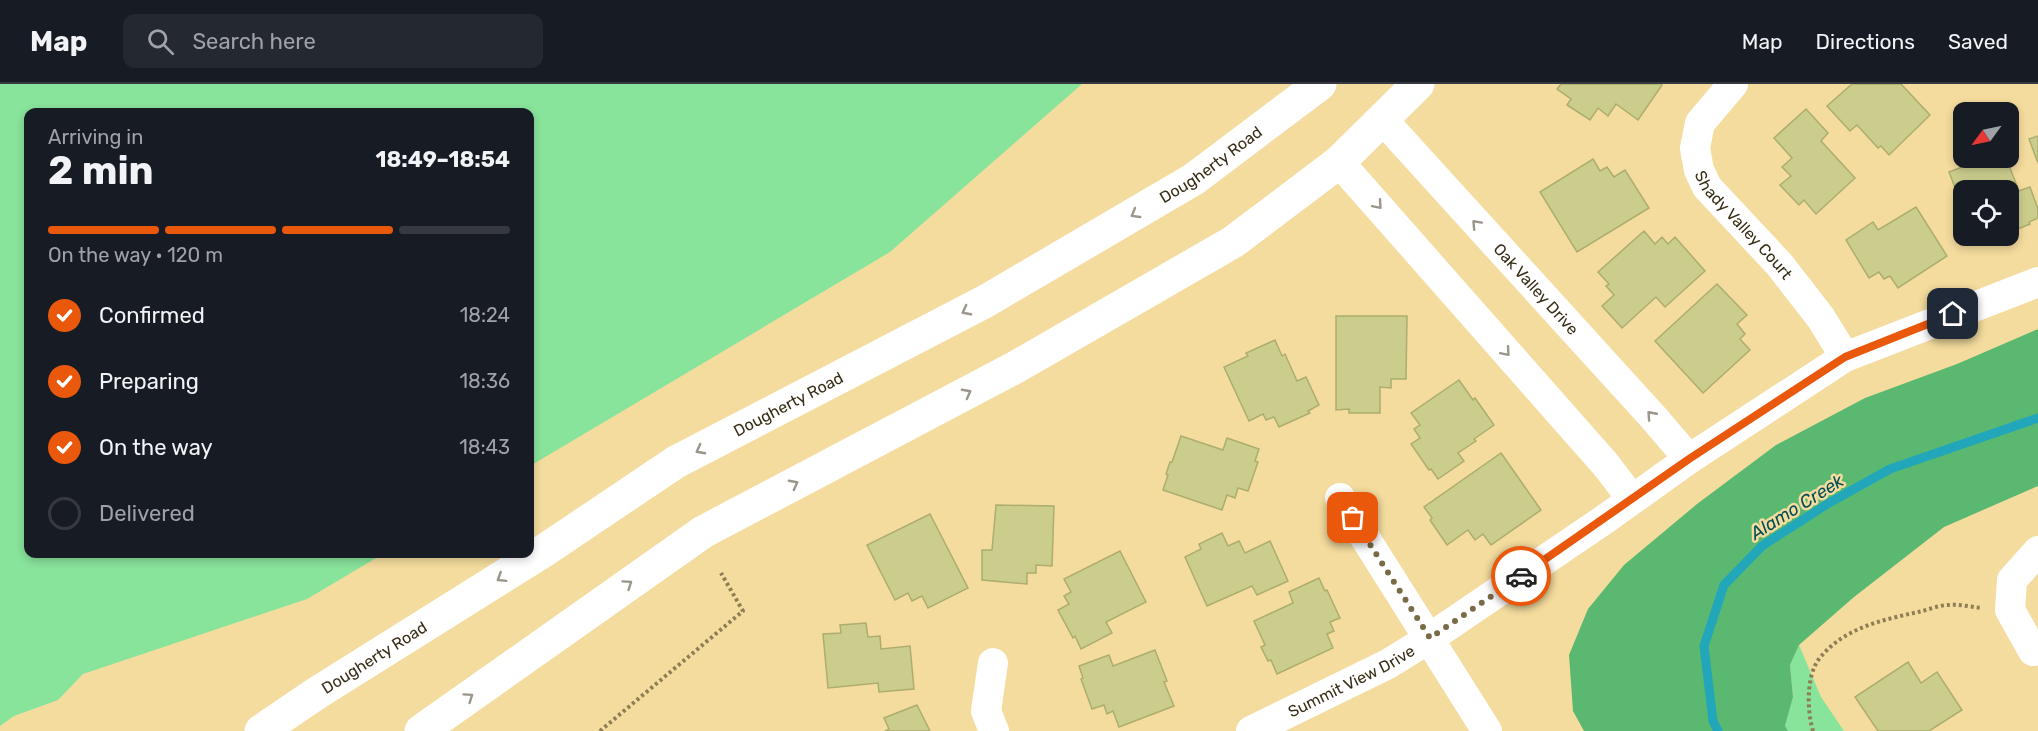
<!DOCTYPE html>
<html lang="en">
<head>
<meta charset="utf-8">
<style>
  body { margin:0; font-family:Rubik,sans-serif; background:#242831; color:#f1f3f6; height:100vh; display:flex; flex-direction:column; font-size:22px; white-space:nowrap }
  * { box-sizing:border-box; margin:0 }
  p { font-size:20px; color:#9ea1a6 }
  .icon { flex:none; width:33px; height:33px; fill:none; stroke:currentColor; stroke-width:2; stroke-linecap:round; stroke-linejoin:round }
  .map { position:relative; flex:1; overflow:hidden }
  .panel { position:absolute; left:24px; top:24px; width:510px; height:450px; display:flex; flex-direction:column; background:#171b24; border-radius:12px; box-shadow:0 3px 9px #0003 }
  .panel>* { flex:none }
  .needle { width:39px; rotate:237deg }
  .controls { position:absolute; left:1953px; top:18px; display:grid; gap:12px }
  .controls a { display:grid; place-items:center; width:66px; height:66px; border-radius:12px; background:#171b24; box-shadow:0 3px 9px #0003; font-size:30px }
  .pin { position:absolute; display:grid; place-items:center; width:51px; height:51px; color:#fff; margin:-26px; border-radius:12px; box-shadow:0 3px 9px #0006 }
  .courier { position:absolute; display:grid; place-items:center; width:60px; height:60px; margin:-30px; border:4px solid #ea580c; border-radius:50%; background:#fff; color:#222; box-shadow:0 2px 8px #0007 }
  .head em { font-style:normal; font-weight:700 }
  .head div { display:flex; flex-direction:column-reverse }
  .head { display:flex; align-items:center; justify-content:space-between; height:102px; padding:0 24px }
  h1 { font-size:39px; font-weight:700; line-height:45px }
  .bar { display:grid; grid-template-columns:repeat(4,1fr); gap:9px 6px; align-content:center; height:72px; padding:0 24px }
  .bar i { height:8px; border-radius:4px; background:#363941 }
  .bar .current { background:#ea580c }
  .bar p { grid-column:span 4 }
  ol { padding:0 24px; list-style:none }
  li { display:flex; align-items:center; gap:18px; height:66px }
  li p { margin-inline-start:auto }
  li .icon { padding:6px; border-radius:50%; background:#ea580c; color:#fff; stroke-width:4 }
  li:last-child { color:#9ea1a6 }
  li i { width:33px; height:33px; border:3px solid #363941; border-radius:50% }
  header { display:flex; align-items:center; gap:36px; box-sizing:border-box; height:84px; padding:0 30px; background:#171b24; border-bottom:2px solid #363941 }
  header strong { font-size:28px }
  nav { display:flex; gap:33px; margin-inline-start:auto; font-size:21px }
  .search { width:420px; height:54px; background:#242831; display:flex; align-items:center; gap:15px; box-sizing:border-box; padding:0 21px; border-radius:12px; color:#9ea1a6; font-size:22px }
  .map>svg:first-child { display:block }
  .green { fill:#88e39b }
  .forest { fill:#5ab871 }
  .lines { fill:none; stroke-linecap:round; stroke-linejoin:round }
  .stream { stroke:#22a7ba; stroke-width:9 }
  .building { fill:#cbcd8d; stroke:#acad6e; stroke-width:1.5 }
  .path { stroke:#8d7e54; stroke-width:4; stroke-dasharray:3 3; stroke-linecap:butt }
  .street { stroke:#fff; stroke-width:30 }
  .secondary { stroke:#fff; stroke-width:33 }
  .oneway { stroke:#9b968a }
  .done { stroke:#796b45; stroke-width:6; stroke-dasharray:0 10.8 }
  .route { stroke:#ea580c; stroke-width:8 }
  .labels { text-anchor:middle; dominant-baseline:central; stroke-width:5; stroke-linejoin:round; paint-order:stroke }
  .street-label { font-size:16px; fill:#372e15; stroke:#f4dc9e }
  .water-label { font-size:18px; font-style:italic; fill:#014e58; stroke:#f4dc9e }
</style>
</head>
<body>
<header>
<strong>Map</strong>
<div class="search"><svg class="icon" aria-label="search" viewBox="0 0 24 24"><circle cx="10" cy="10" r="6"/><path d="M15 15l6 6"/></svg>Search here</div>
<nav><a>Map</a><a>Directions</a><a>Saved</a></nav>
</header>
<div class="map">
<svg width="2038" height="647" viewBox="0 0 2038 647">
  <rect width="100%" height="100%" fill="#f4dc9e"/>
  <g class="green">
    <polygon points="0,0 1082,0 890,168 530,382 530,28 28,28 28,470 383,470 307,515 83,590 58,616 14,632 0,642"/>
    <polygon points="1799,561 1821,613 1844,647 1788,647 1785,642 1793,613 1790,581"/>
  </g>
  <polygon class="forest" points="2038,245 2038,402 1944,443 1854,513 1799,561 1790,581 1793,613 1785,642 1788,647 1584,647 1573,627 1569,571 1588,525 1624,481 1697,420 1776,361 1865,314 1957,280"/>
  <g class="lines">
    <polyline class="stream" points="1718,647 1713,637 1704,562 1724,501 1762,462 1829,419 1890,385 2038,334"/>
  </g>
  <g class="building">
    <polygon points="1561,0 1661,0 1662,1 1638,36 1616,20 1608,32 1598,24 1590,36 1567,21 1571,15 1557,5"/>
    <polygon points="1852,0 1901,0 1930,31 1889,71 1881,62 1878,64 1857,41 1850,47 1827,22"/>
    <polygon points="1806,25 1828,49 1821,57 1855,94 1816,130 1804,116 1799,121 1780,101 1791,92 1782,83 1792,74 1774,54"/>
    <polygon points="2038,52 2038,79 2029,55"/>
    <polygon points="1979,74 2006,74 2019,107 2030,103 2038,125 2038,134 2029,138 2030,140 2008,149 2008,106 1964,106 1964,127 1949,88 1973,79 1972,76"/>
    <polygon points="1593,75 1600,87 1607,83 1614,93 1625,86 1649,124 1577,168 1540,108"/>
    <polygon points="1916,123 1947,172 1898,204 1890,192 1884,195 1879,188 1869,194 1846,156 1873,138 1878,146"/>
    <polygon points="1644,147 1655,160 1662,153 1668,160 1675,153 1705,187 1665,223 1656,213 1622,244 1602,222 1614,211 1606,202 1609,200 1598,188"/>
    <polygon points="1717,200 1747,231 1737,240 1745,250 1740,255 1750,266 1703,309 1655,257"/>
    <polygon points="1336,232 1407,232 1406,295 1391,295 1391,304 1380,303 1380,329 1349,329 1349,325 1336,326"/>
    <polygon points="1275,256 1282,272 1285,270 1297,297 1306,293 1319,321 1308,327 1310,329 1279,343 1274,333 1266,336 1263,330 1249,337 1224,283 1248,272 1246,269"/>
    <polygon points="1459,296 1473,316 1475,314 1494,341 1474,355 1476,357 1458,369 1464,377 1438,395 1431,385 1429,386 1411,360 1420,354 1414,345 1420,341 1411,329"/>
    <polygon points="1181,352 1223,366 1227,354 1259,365 1255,377 1258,378 1248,407 1238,404 1235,414 1227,411 1222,426 1163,406 1168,391 1166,390 1170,378 1172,378"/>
    <polygon points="1501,369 1541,426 1491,461 1483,450 1475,456 1468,446 1447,461 1430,436 1432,434 1424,423"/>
    <polygon points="996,421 1054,422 1052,482 1036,481 1036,489 1027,489 1027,500 982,496 982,466 992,466"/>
    <polygon points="930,430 968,504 928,524 922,512 912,517 908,509 895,516 867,461"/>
    <polygon points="1222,449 1228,462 1239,457 1245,469 1270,457 1288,497 1257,511 1252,502 1207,522 1185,473 1201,465 1199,460"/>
    <polygon points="1120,467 1146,518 1106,538 1112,549 1081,565 1075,552 1073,554 1058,526 1069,520 1064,512 1071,508 1064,495"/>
    <polygon points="1319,494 1325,507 1327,506 1340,534 1330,538 1334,547 1327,550 1333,564 1277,590 1271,576 1268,577 1261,563 1265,561 1254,537 1293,519 1289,508"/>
    <polygon points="866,539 868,553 880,552 881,565 910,562 914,605 879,608 878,599 828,604 823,550 841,549 840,541"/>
    <polygon points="1155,566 1167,597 1164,598 1174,622 1119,643 1113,627 1107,630 1104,621 1092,625 1081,595 1083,594 1079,582 1109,571 1113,582"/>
    <polygon points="1908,578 1921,599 1937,588 1962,626 1929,647 1878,647 1855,613"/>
    <polygon points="917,621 930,647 885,647 889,645 884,634"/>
  </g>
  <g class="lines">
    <g class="path">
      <polyline points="600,647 743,527 721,489"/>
      <path d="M1813,647C1807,627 1806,592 1819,575C1843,544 1882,536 1918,528C1928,526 1939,521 1949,521C1960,520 1971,523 1982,524"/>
    </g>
    <g class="street">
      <path id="s1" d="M1733,0L1700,39L1695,64L1699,86L1707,103L1779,180L1821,234L1845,273"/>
      <path id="s2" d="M1383,36L1653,333L1689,375"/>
      <polyline points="1339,78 1606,381 1632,415"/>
      <polyline points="1340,414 1487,647"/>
      <polyline points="2033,567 2010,526 2012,496 2038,467"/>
      <polyline points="993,579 986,627 994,647"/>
      <path id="s3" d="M1251,647L1388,580L1430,554L1608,433L1689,375L1845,273L2038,198"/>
    </g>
    <g class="secondary">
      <path id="s4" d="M261,647L317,609L542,468L676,378L986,217L1194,95L1320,0"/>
      <polyline points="421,647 703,448 1016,283 1233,158 1339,78 1418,0"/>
    </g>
  </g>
  <defs><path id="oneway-chevron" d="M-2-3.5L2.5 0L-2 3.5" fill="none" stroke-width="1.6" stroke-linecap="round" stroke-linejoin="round" transform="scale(1.5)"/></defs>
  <g class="oneway">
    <use href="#oneway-chevron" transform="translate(1378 121) rotate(49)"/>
    <use href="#oneway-chevron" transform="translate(1135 130) rotate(150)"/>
    <use href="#oneway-chevron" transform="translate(1476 140) rotate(-133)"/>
    <use href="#oneway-chevron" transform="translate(966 227) rotate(152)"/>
    <use href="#oneway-chevron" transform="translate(1506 268) rotate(49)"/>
    <use href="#oneway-chevron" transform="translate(967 309) rotate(-28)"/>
    <use href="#oneway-chevron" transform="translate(1651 331) rotate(-132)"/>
    <use href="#oneway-chevron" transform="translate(700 366) rotate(152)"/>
    <use href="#oneway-chevron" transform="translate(794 400) rotate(-28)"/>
    <use href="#oneway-chevron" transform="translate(501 494) rotate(148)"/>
    <use href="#oneway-chevron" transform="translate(628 500) rotate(-35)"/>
    <use href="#oneway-chevron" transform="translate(469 613) rotate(-35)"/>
  </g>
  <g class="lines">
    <polyline class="done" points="1353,434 1430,554 1521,492"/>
    <polyline class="route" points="1521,492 1689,375 1845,273 1953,230"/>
  </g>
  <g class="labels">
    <g class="street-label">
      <text stroke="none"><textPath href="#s4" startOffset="1107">Dougherty Road</textPath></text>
      <text stroke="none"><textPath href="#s1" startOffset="170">Shady Valley Court</textPath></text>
      <text stroke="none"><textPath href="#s2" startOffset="228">Oak Valley Drive</textPath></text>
      <text stroke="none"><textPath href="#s4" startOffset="621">Dougherty Road</textPath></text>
      <text stroke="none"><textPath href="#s4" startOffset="135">Dougherty Road</textPath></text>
      <text stroke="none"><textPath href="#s3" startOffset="112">Summit View Drive</textPath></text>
    </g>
    <g class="water-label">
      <text transform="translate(1797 423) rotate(-32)">Alamo Creek</text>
    </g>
  </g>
</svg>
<div class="controls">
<a><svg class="needle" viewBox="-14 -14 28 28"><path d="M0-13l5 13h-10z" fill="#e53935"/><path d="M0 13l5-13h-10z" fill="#9ea1a6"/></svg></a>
<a><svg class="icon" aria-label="locate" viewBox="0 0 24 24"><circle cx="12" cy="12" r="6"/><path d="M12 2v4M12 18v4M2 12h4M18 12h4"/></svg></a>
</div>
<div class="pin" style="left:1353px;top:434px;background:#ea580c"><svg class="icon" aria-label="bag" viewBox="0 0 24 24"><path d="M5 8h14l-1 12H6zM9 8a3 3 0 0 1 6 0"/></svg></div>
<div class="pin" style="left:1953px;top:230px;background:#1f2937"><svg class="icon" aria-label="home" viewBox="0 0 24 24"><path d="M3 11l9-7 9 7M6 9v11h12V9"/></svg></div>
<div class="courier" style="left:1521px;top:492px"><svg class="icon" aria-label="car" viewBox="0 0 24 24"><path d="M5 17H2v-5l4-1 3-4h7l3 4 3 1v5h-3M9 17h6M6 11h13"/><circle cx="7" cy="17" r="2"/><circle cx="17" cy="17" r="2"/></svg></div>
<section class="panel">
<div class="head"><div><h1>2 min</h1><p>Arriving in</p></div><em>18:49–18:54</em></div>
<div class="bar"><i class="current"></i><i class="current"></i><i class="current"></i><i></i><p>On the way · 120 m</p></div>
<ol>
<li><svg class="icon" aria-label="check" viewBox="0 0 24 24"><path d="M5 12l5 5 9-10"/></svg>Confirmed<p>18:24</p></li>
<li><svg class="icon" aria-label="check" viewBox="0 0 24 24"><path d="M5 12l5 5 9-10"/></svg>Preparing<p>18:36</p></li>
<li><svg class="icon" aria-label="check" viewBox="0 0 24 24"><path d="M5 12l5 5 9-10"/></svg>On the way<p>18:43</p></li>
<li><i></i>Delivered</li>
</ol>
</section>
</div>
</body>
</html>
